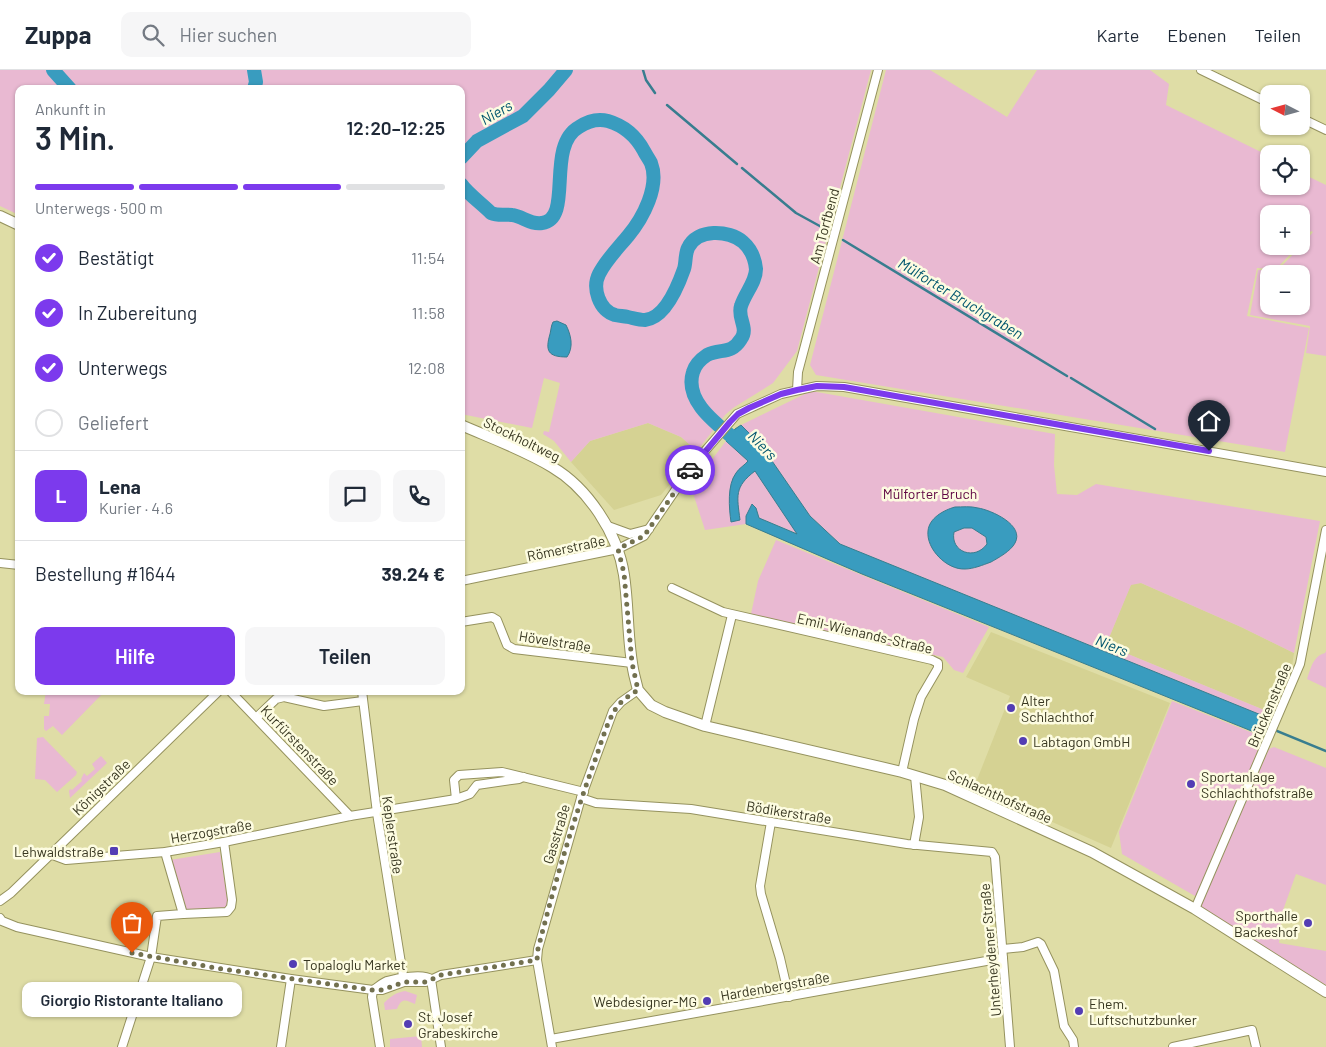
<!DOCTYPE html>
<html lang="de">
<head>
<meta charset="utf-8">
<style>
  body { margin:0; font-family:Barlow,sans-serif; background:#f6f6f7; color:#1f2937; height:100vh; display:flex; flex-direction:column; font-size:19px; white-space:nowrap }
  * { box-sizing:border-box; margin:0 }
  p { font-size:16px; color:#747a83 }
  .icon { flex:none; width:28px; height:28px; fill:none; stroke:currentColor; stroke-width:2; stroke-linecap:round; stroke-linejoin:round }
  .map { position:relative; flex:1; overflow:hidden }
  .panel { position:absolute; left:15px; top:15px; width:450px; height:610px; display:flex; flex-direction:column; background:#fff; border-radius:10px; box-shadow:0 1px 4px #0004 }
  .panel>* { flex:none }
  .needle { width:32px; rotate:276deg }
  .buttons { position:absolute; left:1260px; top:15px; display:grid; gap:10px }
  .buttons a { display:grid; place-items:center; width:50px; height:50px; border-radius:10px; background:#fff; box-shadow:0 1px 4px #0004; font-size:25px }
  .pin { position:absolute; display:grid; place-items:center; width:42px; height:42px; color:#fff; margin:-51px -21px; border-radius:50% 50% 50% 0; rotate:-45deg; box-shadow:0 0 5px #0007 }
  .pin .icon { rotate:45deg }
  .courier { position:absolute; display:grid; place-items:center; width:50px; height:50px; margin:-25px; border:4px solid #7c3aed; border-radius:50%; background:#fff; color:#222; box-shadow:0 1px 6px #0007 }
  .bubble { position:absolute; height:35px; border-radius:10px; background:#fff; box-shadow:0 1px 4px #0004; font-size:16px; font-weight:600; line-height:35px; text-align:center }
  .head em { font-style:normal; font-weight:600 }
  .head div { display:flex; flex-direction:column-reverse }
  .head { display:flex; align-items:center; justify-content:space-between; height:85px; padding:0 20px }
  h1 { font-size:32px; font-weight:600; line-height:38px }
  .bar { display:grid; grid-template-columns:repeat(4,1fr); gap:8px 5px; align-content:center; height:60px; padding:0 20px }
  .bar i { height:6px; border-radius:4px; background:#e0e1e3 }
  .bar .active { background:#7c3aed }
  .bar p { grid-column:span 4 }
  .line { display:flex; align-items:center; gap:12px; padding:0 20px; border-top:1px solid #e0e1e3 }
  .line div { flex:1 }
  .round { display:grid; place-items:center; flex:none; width:52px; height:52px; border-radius:10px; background:#f6f6f7 }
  ol { padding:0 20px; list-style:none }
  li { display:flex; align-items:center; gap:15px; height:55px }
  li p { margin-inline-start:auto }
  li .icon { padding:5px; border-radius:50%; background:#7c3aed; color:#fff; stroke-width:4 }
  li:last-child { color:#747a83 }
  li i { width:28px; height:28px; border:2px solid #e0e1e3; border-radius:50% }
  .primary-button { display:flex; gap:10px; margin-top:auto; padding:10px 20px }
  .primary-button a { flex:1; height:58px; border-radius:10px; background:#7c3aed; color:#fff; font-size:20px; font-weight:600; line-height:58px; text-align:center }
  .primary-button a+a { background:#f6f6f7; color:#1f2937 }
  header { display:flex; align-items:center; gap:30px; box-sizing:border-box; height:70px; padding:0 25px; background:#fff; border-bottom:1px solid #e0e1e3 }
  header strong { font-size:24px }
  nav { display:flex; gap:28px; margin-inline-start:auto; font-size:18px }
  .search { width:350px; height:45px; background:#f6f6f7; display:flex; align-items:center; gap:12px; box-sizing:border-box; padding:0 18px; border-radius:10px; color:#747a83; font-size:19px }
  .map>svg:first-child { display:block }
  .built { fill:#d5d293 }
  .green { fill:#e9b9d2; fill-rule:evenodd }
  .water { fill:#399cbf; stroke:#387d8f; fill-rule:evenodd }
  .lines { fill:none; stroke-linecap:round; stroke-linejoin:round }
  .stream { stroke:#387d8f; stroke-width:2.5 }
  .river { stroke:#399cbf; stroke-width:14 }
  .minor-casing { stroke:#95925e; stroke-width:10 }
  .secondary-casing { stroke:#95925e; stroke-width:12 }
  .minor { stroke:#fff; stroke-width:8 }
  .secondary { stroke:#fff; stroke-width:10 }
  .done { stroke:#72704f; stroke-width:5; stroke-dasharray:0 9 }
  .route { stroke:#7c3aed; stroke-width:6 }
  .poi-dot { fill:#533db4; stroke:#fdfce1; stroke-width:2 }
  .labels { text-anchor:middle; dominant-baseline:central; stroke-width:5; stroke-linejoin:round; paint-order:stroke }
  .street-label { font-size:14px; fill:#373620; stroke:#fdfce1 }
  .park-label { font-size:14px; fill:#5f0443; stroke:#fdfce1 }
  .poi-label { font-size:14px; fill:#373620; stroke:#fdfce1; text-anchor:start }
  .water-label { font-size:15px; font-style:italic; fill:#00556e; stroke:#fdfce1 }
</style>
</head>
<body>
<header>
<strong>Zuppa</strong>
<div class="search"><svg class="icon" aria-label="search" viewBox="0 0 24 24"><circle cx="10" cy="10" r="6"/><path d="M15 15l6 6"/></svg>Hier suchen</div>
<nav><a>Karte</a><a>Ebenen</a><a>Teilen</a></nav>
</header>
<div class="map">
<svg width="1326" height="977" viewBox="0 0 1326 977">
  <rect width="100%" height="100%" fill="#dfdda6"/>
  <g class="built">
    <polygon points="648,353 681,367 697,381 661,425 614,440 571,392 590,371"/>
    <polygon points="1141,513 1241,557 1294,583 1291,603 1274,644 1106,575 1131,514"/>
    <polygon points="991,562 1170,633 1111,778 1014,735 973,720 1010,626 966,607"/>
  </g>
  <g class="green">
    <polygon points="0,0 871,0 797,281 773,313 733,338 725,345 697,381 681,367 648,353 590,371 571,392 554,371 543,364 544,361 549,362 560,313 544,308 532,358 461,344 461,19 19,19 19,145 0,136"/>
    <path d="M886,0H930L1007,47L1037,0H1150L1169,14L1166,35L1269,86V116H1301V103L1326,115V286L1306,283L1310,256L1250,245L1258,200L1277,201L1301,176L1313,162L1311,161L1301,172V144H1269V176H1298L1276,199L1257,198L1247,246L1309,258L1285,382L816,305L810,295ZM1269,204H1301V236H1269Z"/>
    <polygon points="811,321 1055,364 1054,395 1057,424 1077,425 1096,414 1320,451 1294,583 1241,557 1141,513 1131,515 1106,575 1274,644 1271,649 840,474 810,446 761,375 741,355"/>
    <polygon points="726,371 749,391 798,464 759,448 756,438 746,446 746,454 705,460 691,417"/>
    <polygon points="776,470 989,557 963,603 954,600 943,587 751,544 758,511"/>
    <path d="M1326,581V618L1307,609C1311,598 1313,586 1325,583Z"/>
    <polygon points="46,621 105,621 62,665 53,656 46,661 44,659 44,646 49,646 50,634 44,634"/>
    <polygon points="1172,631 1263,667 1200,825 1195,826 1122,784 1119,762"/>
    <polygon points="43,667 77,702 76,705 57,722 45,710 35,709 37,668"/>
    <polygon points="1274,677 1326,698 1326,815 1296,804 1282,843 1279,873 1326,881 1326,915 1198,841 1269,679"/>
    <polygon points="101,686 107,693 70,728 69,721 70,719 72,720 82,711 81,709 84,703 87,706 95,699 92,694"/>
    <polygon points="220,782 228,834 225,840 184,841 170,790"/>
    <path d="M405,921L417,925L415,934C407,931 402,926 397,939L385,940L384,933C391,926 395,923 405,921Z"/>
    <polygon points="421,966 422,977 390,977 390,969"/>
  </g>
  <g class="water">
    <path d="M557,251L566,255C571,265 574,277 567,287C548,287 545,281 550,264C551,260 551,256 553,252Z"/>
    <path d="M741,355L761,375L810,446L840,474L1271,649L1264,666L862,504L746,454V446L752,434L756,438L759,448L797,464L755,401C734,417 737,426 740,450L731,452C729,438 727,415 736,403C739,398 745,395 748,391L726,371L735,359Z"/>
    <path d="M955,437C962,437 971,436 978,438C991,440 1025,455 1015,473C1011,481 998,488 991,492C983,495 973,499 965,499C947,500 926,479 928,461C929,448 944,440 955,437ZM964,458H972L986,467L987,474C975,491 950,482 954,462Z"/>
  </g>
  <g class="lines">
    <g class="stream">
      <polyline points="643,0 646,10 655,23"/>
      <polyline points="667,35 737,94"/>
      <polyline points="742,98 796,143 827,160"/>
      <polyline points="843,170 1067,306"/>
      <polyline points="1071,308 1155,359"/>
      <polyline points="1265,656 1326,681"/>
    </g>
    <g class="river">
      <polyline points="53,0 70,19"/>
      <polyline points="254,0 256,12 254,19"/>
      <polyline points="461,88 477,71 523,46 549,20 566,0"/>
      <path d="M461,114C467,123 482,134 491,143C498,146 505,144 512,145C522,146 531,155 542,153C574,149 545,76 579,57C588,51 597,48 608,51C625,56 636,66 644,81C646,85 649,89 651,93C660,116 643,148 628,166C618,178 606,190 599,204C592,218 599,240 615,245C619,246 624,246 628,247C633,248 639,250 645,250C665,248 678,216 684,199C686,193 685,184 688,178C697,158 729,160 743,172C751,179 755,189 756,199C756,212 745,223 741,236C737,248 749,258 741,269C731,285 721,278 707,285C701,289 695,295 693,302C683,334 723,358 744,377"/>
    </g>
    <g class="minor-casing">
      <g id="minor">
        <polyline points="1201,0 1269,33"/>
        <polyline points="1301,48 1326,60"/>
        <polyline points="797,320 798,302 878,0"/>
        <polyline points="608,456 630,464 649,459"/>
        <polyline points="0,493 19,495"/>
        <polyline points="461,511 618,479 644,466 692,396 737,344 781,324 817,316 844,317 1326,402"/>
        <polyline points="672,518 723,542 932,590 938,593 938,598 921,627 914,649 902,702"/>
        <polyline points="461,552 492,547 497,550 507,575 514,579 632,593"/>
        <polyline points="230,621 350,746"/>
        <polyline points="362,621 377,743 404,912"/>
        <polyline points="257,647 276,629 284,627 324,636 363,631"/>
        <polyline points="705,656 732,545"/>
        <polyline points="581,728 596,733 691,739 907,774 992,782 995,787 1010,977"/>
        <polyline points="456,729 454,710 459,705 502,702 584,722"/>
        <polyline points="771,752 760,816 761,824 780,888 789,927"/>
        <polyline points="914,775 919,747 915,706"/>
        <polyline points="50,784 66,790 165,782 224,772 350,746 456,729 470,724 477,715 519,709 523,707"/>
        <polyline points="0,831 11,823 219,621"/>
        <polyline points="1195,839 1300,594 1326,460"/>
        <polyline points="183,844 227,842 231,837 232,830 224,772"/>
        <polyline points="0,848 2,851 17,857 151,887 291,909 373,920 382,920 404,912 426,912 441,905 537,890"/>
        <polyline points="1003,879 1023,877 1038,872 1041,874 1054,901 1064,956 1073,970 1074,977"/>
        <polyline points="431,909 441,977"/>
        <polyline points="551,969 1003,888"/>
        <polyline points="122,977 151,887 157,846 183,844 165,782"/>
        <polyline points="281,977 291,909"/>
        <path d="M380,977L372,927L373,920C378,917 382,913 387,911C397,908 423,903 431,909"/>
        <polyline points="552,977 537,890 538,879 581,728 613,641 621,632 638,620"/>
        <polyline points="1173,977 1252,960 1256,977"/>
      </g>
    </g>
    <g class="secondary-casing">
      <g id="secondary">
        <polyline points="0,146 19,155"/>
        <path d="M461,355C491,368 524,380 552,397C588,418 618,464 624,505C629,538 627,572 634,604L638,620L651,635L665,642L705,656L902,702L945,715L1092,782L1195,839L1326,922"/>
      </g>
    </g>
    <use href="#minor" class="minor"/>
    <use href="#secondary" class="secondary"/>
  </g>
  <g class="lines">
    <path class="done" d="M132,883L222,899L373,920H382L404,912H426L441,905L537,890L538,879C554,816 572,754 594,693C600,677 606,654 615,640C620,631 629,626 638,620L632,593L624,503L618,479L644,466L690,400"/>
    <polyline class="route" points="690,400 730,352 738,344 749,338 781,324 797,320 817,316 844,317 1209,381"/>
  </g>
  <g class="poi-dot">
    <circle cx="1011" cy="638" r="5"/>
    <circle cx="1023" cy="671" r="5"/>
    <circle cx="1191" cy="714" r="5"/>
    <rect x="109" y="776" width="10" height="10" rx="2.5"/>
    <circle cx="1308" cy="853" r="5"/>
    <circle cx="293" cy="894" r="5"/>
    <circle cx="707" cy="931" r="5"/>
    <circle cx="1079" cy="941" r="5"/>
    <circle cx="408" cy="954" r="5"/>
  </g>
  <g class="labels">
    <g class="street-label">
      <text transform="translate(824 156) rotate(-75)">Am Torfbend</text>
      <text transform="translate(522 369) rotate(26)">Stockholtweg</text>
      <text transform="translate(566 478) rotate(-12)">Römerstraße</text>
      <text transform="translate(865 563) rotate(13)">Emil-Wienands-Straße</text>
      <text transform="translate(555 571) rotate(9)">Hövelstraße</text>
      <text transform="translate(1269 635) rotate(-67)">Brückenstraße</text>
      <text transform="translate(300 675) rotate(46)">Kurfürstenstraße</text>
      <text transform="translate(101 717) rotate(-44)">Königstraße</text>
      <text transform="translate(1000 726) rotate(24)">Schlachthofstraße</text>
      <text transform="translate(789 742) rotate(9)">Bödikerstraße</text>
      <text transform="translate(211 761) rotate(-10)">Herzogstraße</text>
      <text transform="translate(556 764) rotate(-73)">Gasstraße</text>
      <text transform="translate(393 765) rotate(82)">Keplerstraße</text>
      <text transform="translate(990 880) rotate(-95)">Unterheydener Straße</text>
      <text transform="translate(775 916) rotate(-10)">Hardenbergstraße</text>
    </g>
    <g class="park-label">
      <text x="930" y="423">Mülforter Bruch</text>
    </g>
    <g class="poi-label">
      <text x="1021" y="630">Alter<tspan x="1021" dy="16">Schlachthof</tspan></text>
      <text x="1033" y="671">Labtagon GmbH</text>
      <text x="1201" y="706">Sportanlage<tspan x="1201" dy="16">Schlachthofstraße</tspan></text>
      <text x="104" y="781" text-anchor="end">Lehwaldstraße</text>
      <text x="1298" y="845" text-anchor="end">Sporthalle<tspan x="1298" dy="16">Backeshof</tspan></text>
      <text x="303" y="894">Topaloglu Market</text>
      <text x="697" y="931" text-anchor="end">Webdesigner-MG</text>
      <text x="1089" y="933">Ehem.<tspan x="1089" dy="16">Luftschutzbunker</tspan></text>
      <text x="418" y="946">St. Josef<tspan x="418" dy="16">Grabeskirche</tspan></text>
    </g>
    <g class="water-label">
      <text transform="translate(496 42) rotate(-30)">Niers</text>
      <text transform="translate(961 228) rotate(31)">Mülforter Bruchgraben</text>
      <text transform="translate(763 375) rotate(46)">Niers</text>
      <text transform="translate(1112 575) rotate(22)">Niers</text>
    </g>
  </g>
</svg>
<div class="buttons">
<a><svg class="needle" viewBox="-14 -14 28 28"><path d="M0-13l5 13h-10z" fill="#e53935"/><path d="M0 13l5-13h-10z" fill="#747a83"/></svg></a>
<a><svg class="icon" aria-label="locate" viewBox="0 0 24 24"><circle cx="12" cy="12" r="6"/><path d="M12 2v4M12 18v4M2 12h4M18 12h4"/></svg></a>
<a>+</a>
<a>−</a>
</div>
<div class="pin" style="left:132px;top:883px;background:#ea580c"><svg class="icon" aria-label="bag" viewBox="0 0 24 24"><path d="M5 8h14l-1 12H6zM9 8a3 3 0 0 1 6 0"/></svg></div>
<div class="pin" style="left:1209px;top:381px;background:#1f2937"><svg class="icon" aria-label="home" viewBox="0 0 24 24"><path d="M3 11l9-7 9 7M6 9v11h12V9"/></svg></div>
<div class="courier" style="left:690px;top:400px"><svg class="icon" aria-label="car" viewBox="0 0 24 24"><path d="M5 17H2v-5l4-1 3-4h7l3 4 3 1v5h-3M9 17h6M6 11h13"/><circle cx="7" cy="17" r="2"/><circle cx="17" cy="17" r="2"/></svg></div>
<div class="bubble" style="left:22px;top:912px;width:220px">Giorgio Ristorante Italiano</div>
<section class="panel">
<div class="head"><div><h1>3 Min.</h1><p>Ankunft in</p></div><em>12:20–12:25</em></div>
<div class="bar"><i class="active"></i><i class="active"></i><i class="active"></i><i></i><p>Unterwegs · 500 m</p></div>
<ol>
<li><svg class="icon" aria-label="check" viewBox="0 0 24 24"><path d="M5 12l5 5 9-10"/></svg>Bestätigt<p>11:54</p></li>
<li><svg class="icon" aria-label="check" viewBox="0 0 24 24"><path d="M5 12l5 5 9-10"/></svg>In Zubereitung<p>11:58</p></li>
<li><svg class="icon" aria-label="check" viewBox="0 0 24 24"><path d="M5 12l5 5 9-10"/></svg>Unterwegs<p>12:08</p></li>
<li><i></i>Geliefert</li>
</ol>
<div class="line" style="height:90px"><b class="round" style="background:#7c3aed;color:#fff">L</b><div><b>Lena</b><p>Kurier · 4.6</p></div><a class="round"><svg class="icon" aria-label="chat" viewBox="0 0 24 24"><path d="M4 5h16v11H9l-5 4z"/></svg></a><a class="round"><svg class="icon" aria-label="phone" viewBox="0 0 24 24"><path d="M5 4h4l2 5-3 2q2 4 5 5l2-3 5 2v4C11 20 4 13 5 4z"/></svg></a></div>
<div class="line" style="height:65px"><div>Bestellung #1644</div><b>39.24 €</b></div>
<div class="primary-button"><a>Hilfe</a><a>Teilen</a></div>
</section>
</div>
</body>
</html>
